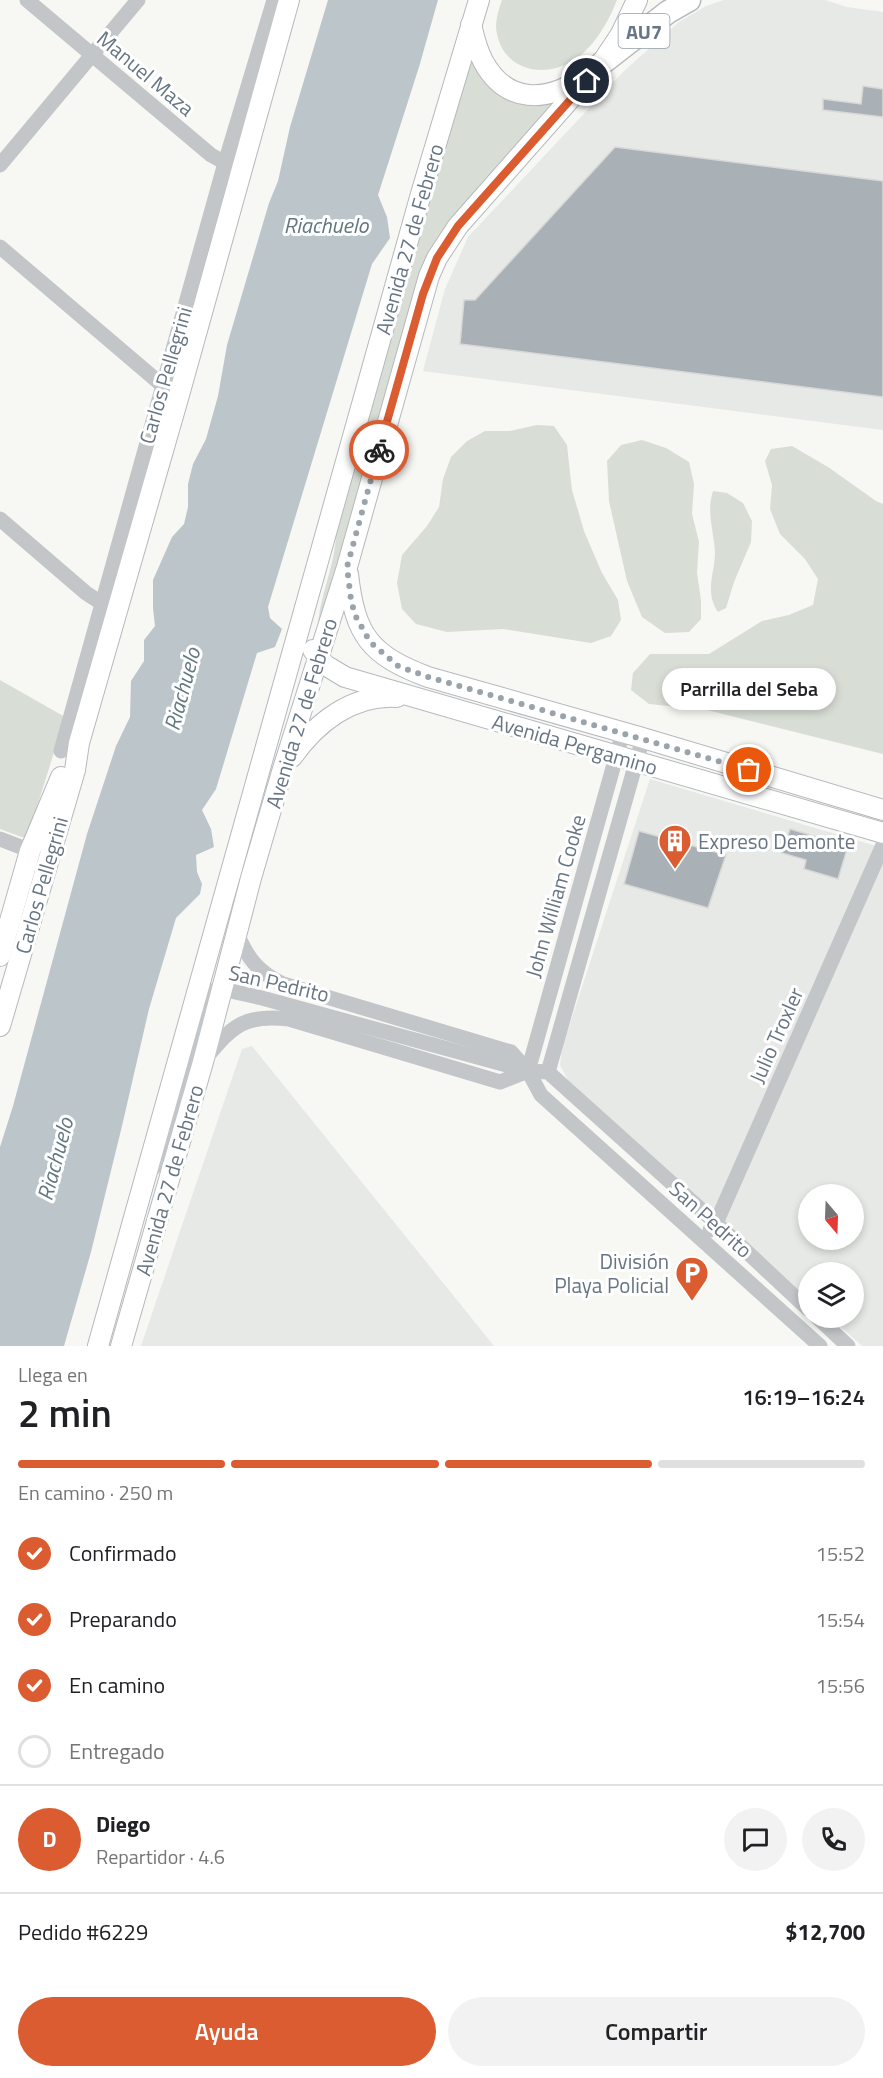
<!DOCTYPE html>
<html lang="es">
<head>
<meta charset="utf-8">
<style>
  body { margin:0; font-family:"Titillium Web",sans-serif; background:#f2f2f2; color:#202124; height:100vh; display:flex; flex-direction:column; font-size:22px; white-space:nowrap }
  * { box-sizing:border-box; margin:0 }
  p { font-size:20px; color:#757577 }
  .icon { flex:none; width:33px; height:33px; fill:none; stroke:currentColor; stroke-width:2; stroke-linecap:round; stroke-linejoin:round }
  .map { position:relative; height:1346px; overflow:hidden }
  .panel { display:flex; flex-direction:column; background:#fff; flex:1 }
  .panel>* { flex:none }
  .needle { width:39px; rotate:161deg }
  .buttons { position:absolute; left:798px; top:1184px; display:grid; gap:12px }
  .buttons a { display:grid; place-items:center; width:66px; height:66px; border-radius:50%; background:#fff; box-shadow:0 3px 9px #0003; font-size:30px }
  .pin { position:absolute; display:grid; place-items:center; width:51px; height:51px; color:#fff; margin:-26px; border:3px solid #fff; border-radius:50%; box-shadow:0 2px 6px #0007 }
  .courier { position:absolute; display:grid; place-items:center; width:60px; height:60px; margin:-30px; border:4px solid #db5c30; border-radius:50%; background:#fff; color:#222; box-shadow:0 2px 8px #0007 }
  .bubble { position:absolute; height:42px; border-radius:21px; background:#fff; box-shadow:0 3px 9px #0003; font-size:20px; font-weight:600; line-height:42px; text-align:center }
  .overview em { font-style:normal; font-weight:600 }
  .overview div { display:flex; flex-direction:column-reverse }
  .overview { display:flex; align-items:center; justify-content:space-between; height:102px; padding:0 18px }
  h1 { font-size:39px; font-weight:600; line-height:45px }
  .bar { display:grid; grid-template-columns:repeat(4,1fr); gap:9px 6px; align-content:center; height:72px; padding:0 18px }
  .bar i { height:8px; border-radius:4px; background:#e0e0e0 }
  .bar .active { background:#db5c30 }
  .bar p { grid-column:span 4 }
  .line { display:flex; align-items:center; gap:15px; padding:0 18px; border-top:2px solid #e0e0e0 }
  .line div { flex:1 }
  .round { display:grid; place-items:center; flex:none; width:63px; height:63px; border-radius:32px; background:#f2f2f2 }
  ol { padding:0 18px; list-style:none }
  li { display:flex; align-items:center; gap:18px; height:66px }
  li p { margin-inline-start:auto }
  li .icon { padding:6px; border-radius:50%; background:#db5c30; color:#fff; stroke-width:4 }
  li:last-child { color:#757577 }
  li i { width:33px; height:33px; border:3px solid #e0e0e0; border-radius:50% }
  .cta { display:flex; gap:12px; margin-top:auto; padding:12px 18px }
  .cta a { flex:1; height:69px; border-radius:36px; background:#db5c30; color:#fff; font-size:24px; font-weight:600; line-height:69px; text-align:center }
  .cta a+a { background:#f2f2f2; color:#202124 }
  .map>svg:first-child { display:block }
  .built { fill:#e7e9e7; fill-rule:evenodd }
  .green { fill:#d8ded5 }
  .water { fill:#bcc6ca }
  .building { fill:#a9b1b6; stroke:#d8d8d6; stroke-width:1.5 }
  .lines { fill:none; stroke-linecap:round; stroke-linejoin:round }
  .major-casing { stroke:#b5b9bd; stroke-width:22 }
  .highway-casing { stroke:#b5b8bb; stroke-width:25 }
  .minor { stroke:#c2c6c9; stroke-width:15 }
  .major { stroke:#fff; stroke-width:20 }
  .highway { stroke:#fff; stroke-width:22 }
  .done { stroke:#99a3ab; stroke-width:6; stroke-dasharray:0 10.8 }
  .route { stroke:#db5c30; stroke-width:8 }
  .labels { text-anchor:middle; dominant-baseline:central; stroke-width:6; stroke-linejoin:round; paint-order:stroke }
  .shield { fill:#fff; stroke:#959fa9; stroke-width:1.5 }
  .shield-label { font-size:20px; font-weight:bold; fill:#677684 }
  .street-label { font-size:21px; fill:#677684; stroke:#fff }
  .poi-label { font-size:21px; fill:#677684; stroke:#fff; text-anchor:start }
  .water-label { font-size:22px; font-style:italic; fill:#63777f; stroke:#fff }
</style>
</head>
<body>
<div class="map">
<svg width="883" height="1346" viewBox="0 0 883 1346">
  <rect width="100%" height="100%" fill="#f7f7f4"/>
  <g class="built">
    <polygon points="724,0 825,0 847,7 883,12 883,430 423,371 445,289 468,237 624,71 679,22 706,6"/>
    <path d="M650,779L883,848V1346H862L830,1317H854V1272H808V1298L568,1080L560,1065L562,1048ZM808,1194H854V1239H808Z"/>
    <polygon points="252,1046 494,1346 141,1346 242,1049"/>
  </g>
  <g class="green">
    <path d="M502,0H617C608,23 593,49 571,62C539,80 499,67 496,27C496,19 499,8 502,0Z"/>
    <path d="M474,49L492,82L572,90L447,230L318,637C316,600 337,566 336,529Z"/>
    <polygon points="537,425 554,426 567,445 572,490 584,531 602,573 618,600 621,620 611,636 591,643 503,629 447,632 416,624 402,609 397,583 402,555 427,526 439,507 443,479 451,457 467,441 485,431 510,431"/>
    <polygon points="642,440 666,448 689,462 694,484 692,514 699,542 697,573 701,600 701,619 689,632 665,633 642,617 627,581 609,501 607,461 621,445"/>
    <polygon points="792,446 828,467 876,501 883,504 883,754 707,710 649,704 631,690 633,673 650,654 709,654 762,621 789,615 813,605 818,579 805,559 780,534 770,509 772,485 765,461 771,449"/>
    <path d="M713,491L727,493L743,503L752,521L751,542L734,582L726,608L718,612C704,590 715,575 715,552C714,531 706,512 713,491Z"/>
    <polygon points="0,680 65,717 27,839 0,829"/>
  </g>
  <polygon class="water" points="328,0 438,0 419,67 378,195 387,217 390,238 372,264 268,607 270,618 282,629 275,647 257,653 216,789 202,810 211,829 214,847 196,855 197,872 202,884 200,894 176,918 149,1009 122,1126 91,1252 64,1346 0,1346 0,1147 13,1106 87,834 116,746 130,717 131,681 144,661 144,640 155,626 153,608 153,580 172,537 184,524 188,507 188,484 193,464 206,439 218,396 227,345 269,203 278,181 290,127"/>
  <g class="building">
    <polygon points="863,86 883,89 883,117 823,110 823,99 861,104"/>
    <polygon points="615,147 883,181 883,397 460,344 464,300 475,300"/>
    <polygon points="790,829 848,846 838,879 804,869 806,860 782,853"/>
    <polygon points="639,831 726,855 708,908 624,884"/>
  </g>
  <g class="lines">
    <g class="major-casing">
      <g id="major">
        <path d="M471,25C474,37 477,50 483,61C506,104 547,103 583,77"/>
        <path d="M348,574C355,636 370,655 428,677L643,738L883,810"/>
        <polyline points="313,650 325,665 345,677 883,833"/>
        <path d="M292,757C316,723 352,694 397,697"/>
        <polyline points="0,956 30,851 61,777"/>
        <polyline points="0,1026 75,770 79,743 179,395 289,0"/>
        <polyline points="98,1346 421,194 479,0"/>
        <polyline points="121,1346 203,1062 251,878 282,772 347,567 429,276 437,258 458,226 601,64 621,34 637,0"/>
      </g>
    </g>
    <g class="highway-casing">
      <polyline id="highway" points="601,64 668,12 689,0"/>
    </g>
    <g class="minor">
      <polyline points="27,0 211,155 233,167"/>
      <polyline points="0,165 138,0"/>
      <polyline points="0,247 162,385 170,390"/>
      <polyline points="0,519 86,593 109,608"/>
      <polyline points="61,751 225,163 274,0"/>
      <polyline points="0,839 39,854"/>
      <path d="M237,933C247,958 259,973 283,984L511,1052L528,1071L541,1095L820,1346"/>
      <path d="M206,1058C233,1025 245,1014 289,1019L500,1082L528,1071"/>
      <polyline points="528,1071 623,732"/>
      <polyline points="548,1072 643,738"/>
      <polyline points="147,1175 163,1157 210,993 215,990 222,989 262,998 528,1071 548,1072 716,1223 808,1309"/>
      <polyline points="710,1230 716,1223 883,845"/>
      <polyline points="817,1317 848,1346"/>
    </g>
    <use href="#major" class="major"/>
    <use href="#highway" class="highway"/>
  </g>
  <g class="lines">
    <polyline class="done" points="379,450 347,567 351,600 355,615 370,642 398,666 428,677 749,770"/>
    <polyline class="route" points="379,450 423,294 437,258 458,226 587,81"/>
  </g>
  <defs>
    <g id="building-pin" transform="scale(1.725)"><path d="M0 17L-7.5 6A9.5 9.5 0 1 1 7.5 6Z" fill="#db5c30" stroke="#fff"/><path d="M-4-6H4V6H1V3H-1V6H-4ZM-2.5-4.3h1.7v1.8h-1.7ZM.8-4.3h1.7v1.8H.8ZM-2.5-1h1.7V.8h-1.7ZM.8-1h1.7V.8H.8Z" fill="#fff"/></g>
    <g id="parking-pin" transform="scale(1.725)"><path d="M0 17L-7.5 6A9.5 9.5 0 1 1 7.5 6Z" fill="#db5c30" stroke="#fff"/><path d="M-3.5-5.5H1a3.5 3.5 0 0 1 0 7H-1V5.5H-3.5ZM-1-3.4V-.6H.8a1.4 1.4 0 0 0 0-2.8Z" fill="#fff"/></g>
  </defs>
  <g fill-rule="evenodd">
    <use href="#building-pin" x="675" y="841"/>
    <use href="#parking-pin" x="692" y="1273"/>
  </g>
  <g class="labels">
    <rect class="shield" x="618.5" y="14" width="51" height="34" rx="4.5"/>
    <g class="shield-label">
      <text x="644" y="31">AU7</text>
    </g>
    <g class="street-label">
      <text transform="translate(146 73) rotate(40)">Manuel Maza</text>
      <text transform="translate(409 239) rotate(-74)">Avenida 27 de Febrero</text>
      <text transform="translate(165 375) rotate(-74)">Carlos Pellegrini</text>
      <text transform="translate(301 713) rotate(-73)">Avenida 27 de Febrero</text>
      <text transform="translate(575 744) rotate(16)">Avenida Pergamino</text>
      <text transform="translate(41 885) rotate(-74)">Carlos Pellegrini</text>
      <text transform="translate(555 896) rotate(-74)">John William Cooke</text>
      <text transform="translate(279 983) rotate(13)">San Pedrito</text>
      <text transform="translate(776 1035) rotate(-66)">Julio Troxler</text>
      <text transform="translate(169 1180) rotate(-74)">Avenida 27 de Febrero</text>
      <text transform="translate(711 1219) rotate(42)">San Pedrito</text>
    </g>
    <g class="poi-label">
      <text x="698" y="841">Expreso Demonte</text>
      <text x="669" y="1261" text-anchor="end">División<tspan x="669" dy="24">Playa Policial</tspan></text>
    </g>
    <g class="water-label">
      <text x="326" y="225">Riachuelo</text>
      <text transform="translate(182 689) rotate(-75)">Riachuelo</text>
      <text transform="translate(55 1159) rotate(-75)">Riachuelo</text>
    </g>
  </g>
</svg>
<div class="buttons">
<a><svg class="needle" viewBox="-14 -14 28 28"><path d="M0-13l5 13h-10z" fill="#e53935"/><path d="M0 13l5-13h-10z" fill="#757577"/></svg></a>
<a><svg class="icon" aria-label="layers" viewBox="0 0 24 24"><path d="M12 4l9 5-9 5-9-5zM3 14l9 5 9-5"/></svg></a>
</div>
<div class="pin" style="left:749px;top:770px;background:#ea580c"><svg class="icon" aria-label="bag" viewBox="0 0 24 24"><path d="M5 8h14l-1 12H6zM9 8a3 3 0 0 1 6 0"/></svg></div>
<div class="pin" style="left:587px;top:81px;background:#1f2937"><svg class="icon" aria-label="home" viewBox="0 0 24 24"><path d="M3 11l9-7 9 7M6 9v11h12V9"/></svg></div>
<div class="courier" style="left:379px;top:450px"><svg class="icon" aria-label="bike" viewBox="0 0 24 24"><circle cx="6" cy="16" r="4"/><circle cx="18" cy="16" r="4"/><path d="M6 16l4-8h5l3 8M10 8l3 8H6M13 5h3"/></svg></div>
<div class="bubble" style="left:662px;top:668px;width:174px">Parrilla del Seba</div>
</div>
<section class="panel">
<div class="overview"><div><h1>2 min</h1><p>Llega en</p></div><em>16:19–16:24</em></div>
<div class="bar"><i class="active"></i><i class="active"></i><i class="active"></i><i></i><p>En camino · 250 m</p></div>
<ol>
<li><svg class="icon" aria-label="check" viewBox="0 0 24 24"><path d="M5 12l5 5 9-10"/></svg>Confirmado<p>15:52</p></li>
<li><svg class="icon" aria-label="check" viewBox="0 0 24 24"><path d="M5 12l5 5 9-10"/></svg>Preparando<p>15:54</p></li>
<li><svg class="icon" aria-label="check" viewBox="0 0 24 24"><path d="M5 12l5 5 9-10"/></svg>En camino<p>15:56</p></li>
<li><i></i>Entregado</li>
</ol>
<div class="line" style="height:108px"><b class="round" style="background:#db5c30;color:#fff">D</b><div><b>Diego</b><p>Repartidor · 4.6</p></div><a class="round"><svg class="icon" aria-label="chat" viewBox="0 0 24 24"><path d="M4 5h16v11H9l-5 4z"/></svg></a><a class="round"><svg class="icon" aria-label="phone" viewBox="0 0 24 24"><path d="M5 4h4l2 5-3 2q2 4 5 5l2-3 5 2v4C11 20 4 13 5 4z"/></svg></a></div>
<div class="line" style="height:78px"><div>Pedido #6229</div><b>$12,700</b></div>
<div class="cta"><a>Ayuda</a><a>Compartir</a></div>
</section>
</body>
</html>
